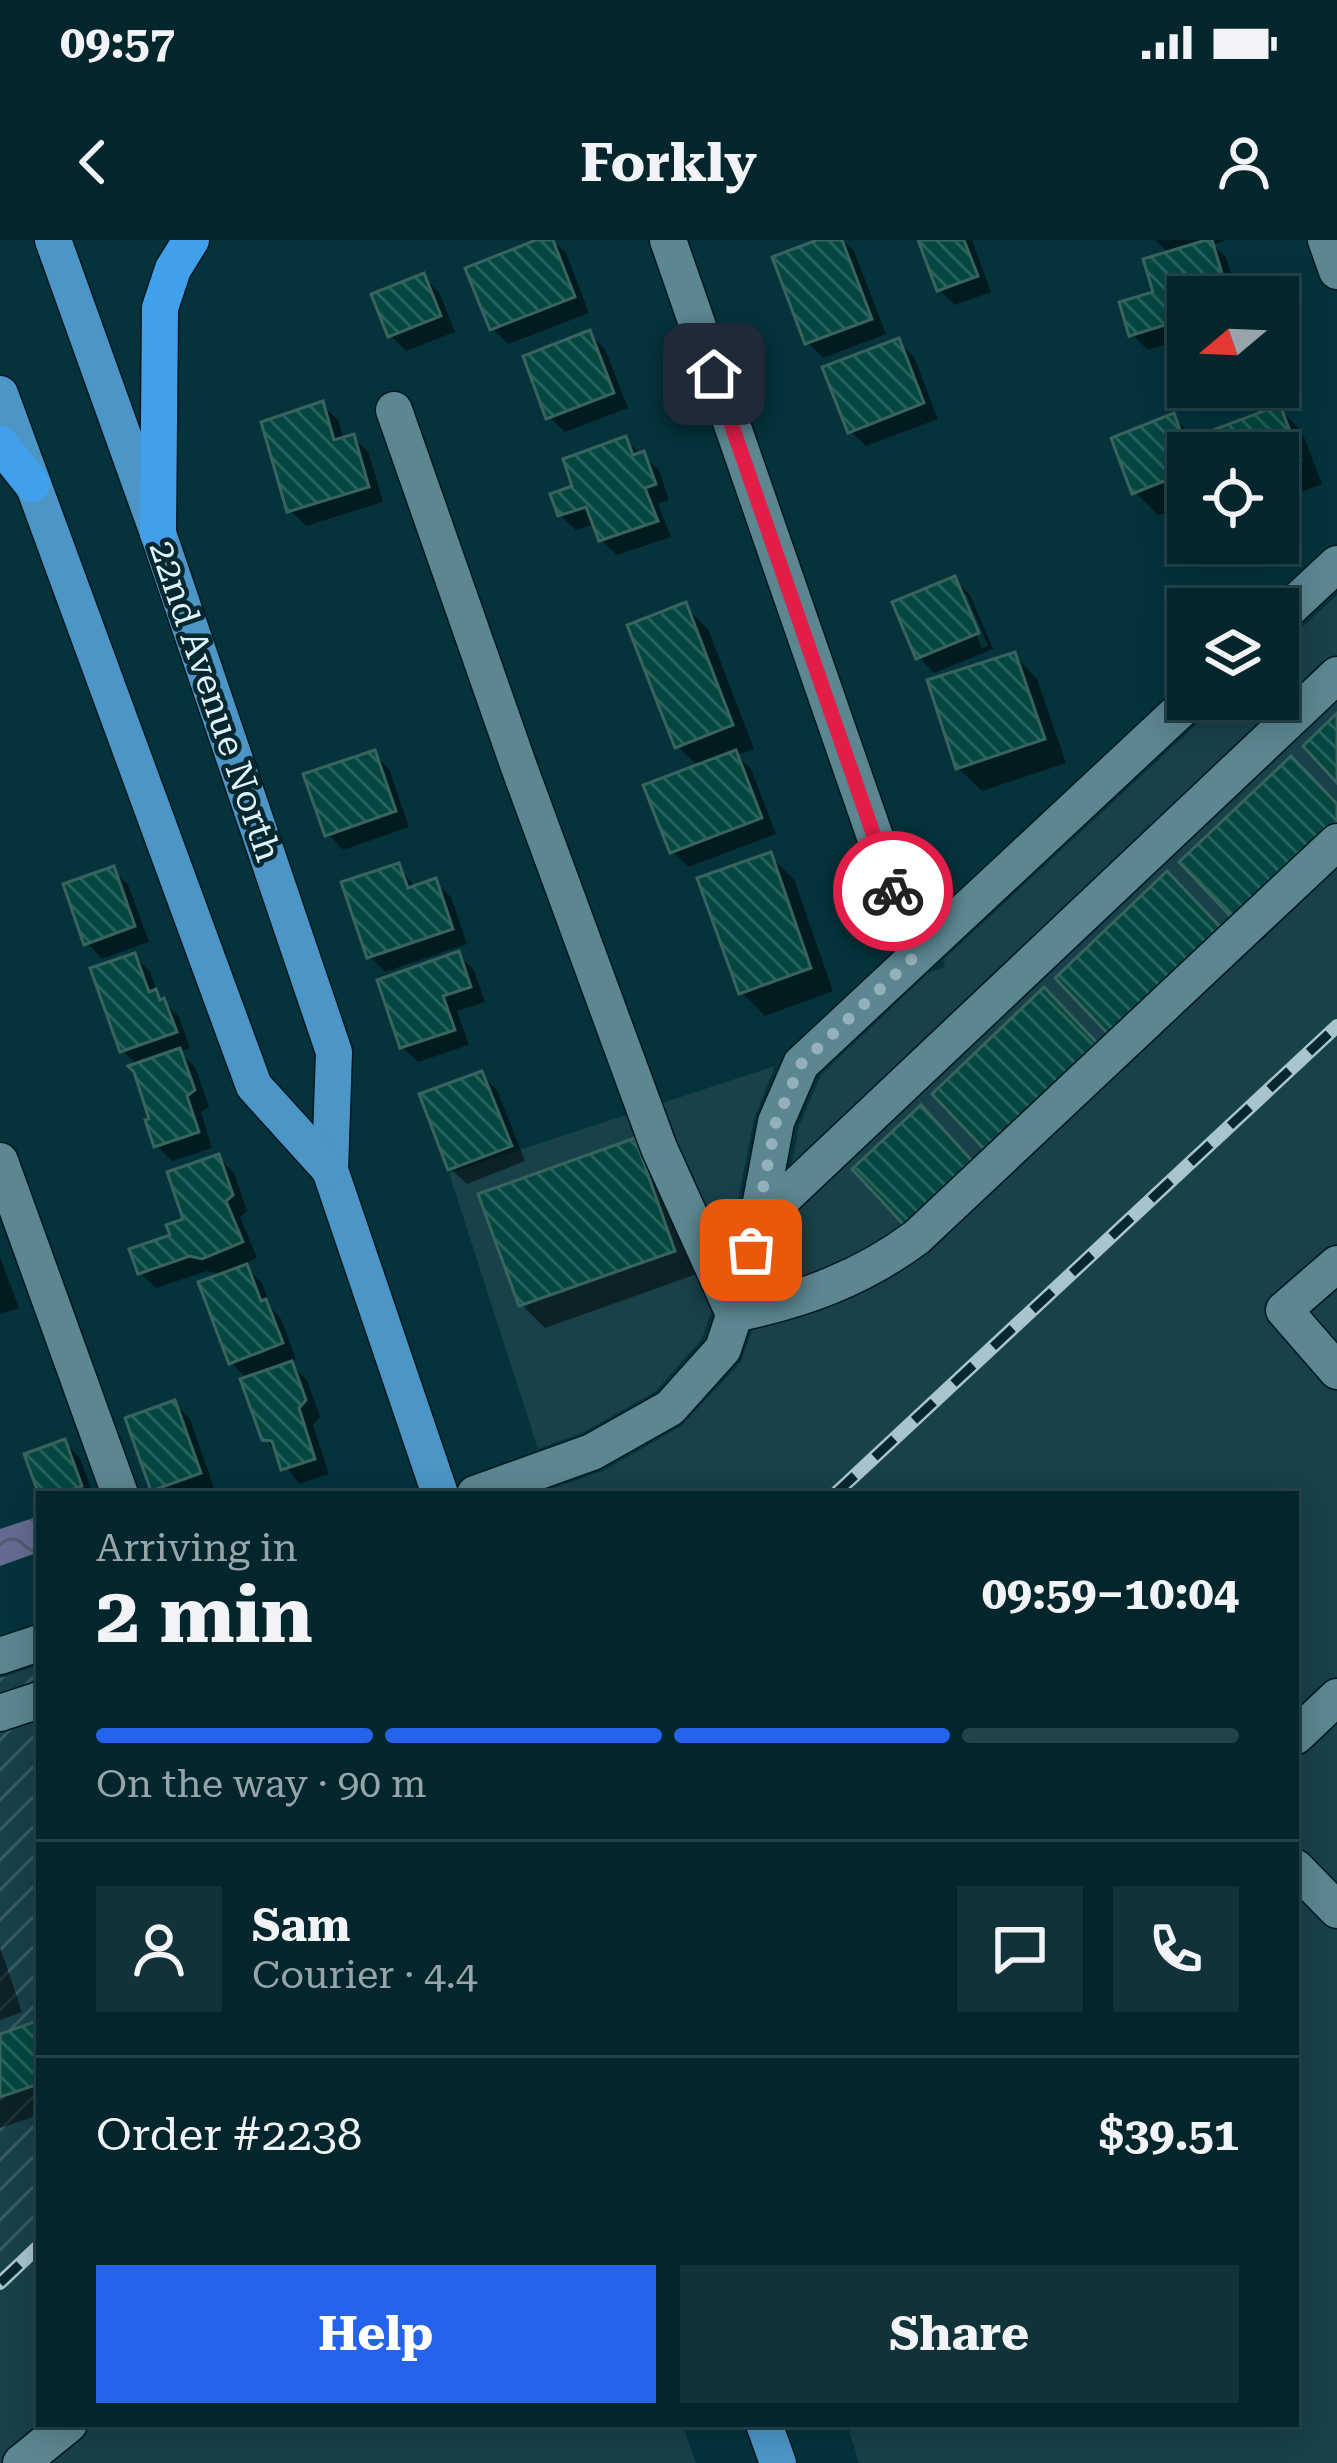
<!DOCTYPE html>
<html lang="en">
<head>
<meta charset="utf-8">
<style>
  body { margin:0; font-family:"Roboto Serif",serif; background:#113239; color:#f1f3f6; height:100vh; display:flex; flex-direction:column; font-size:45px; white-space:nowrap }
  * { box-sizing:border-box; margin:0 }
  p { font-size:39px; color:#97a5aa }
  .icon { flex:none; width:66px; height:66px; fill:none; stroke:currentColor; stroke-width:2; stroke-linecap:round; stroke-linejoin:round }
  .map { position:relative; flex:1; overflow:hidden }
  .side { position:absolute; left:36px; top:1251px; width:1263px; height:936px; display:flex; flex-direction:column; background:#03262d; border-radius:0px; box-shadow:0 6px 30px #0003,0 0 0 3px #244349 }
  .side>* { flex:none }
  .needle { width:78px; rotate:251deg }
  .controls { position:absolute; left:1167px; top:36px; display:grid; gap:24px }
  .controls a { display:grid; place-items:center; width:132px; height:132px; border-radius:0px; background:#03262d; box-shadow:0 6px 30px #0003,0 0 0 3px #244349; font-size:60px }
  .pin { position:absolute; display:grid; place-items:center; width:102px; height:102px; color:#fff; margin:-51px; border-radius:24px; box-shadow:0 6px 18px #0006 }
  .courier { position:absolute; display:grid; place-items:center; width:120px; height:120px; margin:-60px; border:9px solid #e11d48; border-radius:50%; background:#fff; color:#222; box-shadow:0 3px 15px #0007 }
  .head em { font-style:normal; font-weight:700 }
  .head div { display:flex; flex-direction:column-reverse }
  .head { display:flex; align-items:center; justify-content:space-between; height:204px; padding:0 60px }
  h1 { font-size:78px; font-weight:700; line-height:90px }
  .bar { display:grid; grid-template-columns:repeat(4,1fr); gap:18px 12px; align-content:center; height:144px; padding:0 60px }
  .bar i { height:15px; border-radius:9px; background:#244349 }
  .bar .active { background:#2563eb }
  .bar p { grid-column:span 4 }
  .line { display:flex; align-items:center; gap:30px; padding:0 60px; border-top:3px solid #244349 }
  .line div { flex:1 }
  .round { display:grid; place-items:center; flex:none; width:126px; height:126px; border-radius:0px; background:#113239 }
  .action { display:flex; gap:24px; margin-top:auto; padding:24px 60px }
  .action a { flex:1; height:138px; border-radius:0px; background:#2563eb; color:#fff; font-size:48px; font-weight:700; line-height:138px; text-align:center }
  .action a+a { background:#113239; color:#f1f3f6 }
  .status { display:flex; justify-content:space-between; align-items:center; height:84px; padding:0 60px; background:#03262d; direction:ltr }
  .status svg { height:33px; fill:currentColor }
  header { display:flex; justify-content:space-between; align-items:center; height:156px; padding:0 60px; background:#03262d; font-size:54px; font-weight:700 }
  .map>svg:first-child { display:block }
  .built { fill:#184149 }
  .industrial { fill:url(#industrial-furrows) }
  .water { fill:url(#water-waves) }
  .shadow { fill:#0007; fill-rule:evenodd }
  .building { fill:url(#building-back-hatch); stroke:#39635d; stroke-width:3 }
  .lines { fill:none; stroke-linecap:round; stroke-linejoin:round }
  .minor-casing { stroke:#001920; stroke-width:39 }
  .major-casing { stroke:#001920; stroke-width:39 }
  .highway-casing { stroke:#001920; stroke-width:39 }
  .minor { stroke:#5c8690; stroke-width:36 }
  .major { stroke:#4b96c7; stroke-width:36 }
  .highway { stroke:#40a0ec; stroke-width:36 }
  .rail-casing { stroke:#a9c5cc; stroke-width:14 }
  .rail { stroke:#06272e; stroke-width:9; stroke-dasharray:27; stroke-linecap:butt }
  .done { stroke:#92b1b8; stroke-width:12; stroke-dasharray:0 21.6 }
  .route { stroke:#e11d48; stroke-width:15 }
  .labels { text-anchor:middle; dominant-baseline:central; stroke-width:9; stroke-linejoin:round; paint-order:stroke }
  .street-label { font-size:36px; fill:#dff5fb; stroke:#06272e }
</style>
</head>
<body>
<div class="status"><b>09:57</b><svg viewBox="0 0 49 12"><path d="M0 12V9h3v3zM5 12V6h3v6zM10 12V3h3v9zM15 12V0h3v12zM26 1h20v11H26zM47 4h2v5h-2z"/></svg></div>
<header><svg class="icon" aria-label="back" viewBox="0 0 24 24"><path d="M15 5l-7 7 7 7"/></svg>Forkly<svg class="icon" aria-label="person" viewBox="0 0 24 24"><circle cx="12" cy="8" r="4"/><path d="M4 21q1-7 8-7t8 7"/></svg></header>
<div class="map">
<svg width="1337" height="2223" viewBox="0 0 1337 2223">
  <defs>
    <pattern id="industrial-furrows" width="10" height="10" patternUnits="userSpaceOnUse" patternTransform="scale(3)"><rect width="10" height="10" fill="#184149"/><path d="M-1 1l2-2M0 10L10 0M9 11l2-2" fill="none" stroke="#395d64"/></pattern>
    <pattern id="water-waves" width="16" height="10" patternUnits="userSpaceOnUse" patternTransform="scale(3)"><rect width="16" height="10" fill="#646b92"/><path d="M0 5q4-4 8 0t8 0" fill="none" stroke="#52596b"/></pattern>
    <pattern id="building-back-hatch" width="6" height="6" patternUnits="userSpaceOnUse" patternTransform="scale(3)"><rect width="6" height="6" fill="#034740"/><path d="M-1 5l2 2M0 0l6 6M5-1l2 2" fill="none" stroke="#27625c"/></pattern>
  </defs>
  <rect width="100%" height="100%" fill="#04333c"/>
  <g class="built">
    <polygon points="1337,355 1337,2223 859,2223 847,2184 1296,2184 1296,1254 553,1254 551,1249 603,1231 681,1186 741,1122 770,1037 799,886 821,835 928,733 945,727 943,720 1224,459 1278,459 1278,409"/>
    <polygon points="775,826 754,879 724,1032 702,1099 655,1152 582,1193 538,1209 449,933"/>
    <polygon points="39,2015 39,2184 682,2184 696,2223 0,2223 0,2049"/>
  </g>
  <polygon class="industrial" points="39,1425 39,2015 0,2049 0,1438"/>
  <polygon class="water" points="39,1276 39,1312 0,1326 0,1289"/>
  <g class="shadow">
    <polygon points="544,0 552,0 566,13 589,73 508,104 493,89"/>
    <polygon points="825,0 843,0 854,11 886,94 823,118 808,103"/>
    <polygon points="921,0 972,0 991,52 955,65 939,50"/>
    <polygon points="1155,0 1226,0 1213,5 1226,17 1238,57 1188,57 1188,97 1148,110 1132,94 1157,54 1170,14"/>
    <polygon points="423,36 439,52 455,92 406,111 390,95"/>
    <polygon points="590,94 605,109 628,168 565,192 549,177"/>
    <polygon points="899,102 914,117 938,179 866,206 850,191"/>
    <polygon points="322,165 338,180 344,200 353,197 369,213 383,262 306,286 290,270"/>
    <polygon points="1279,168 1302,192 1322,244 1278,261 1278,213 1188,213 1188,278 1178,268 1158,275 1135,252 1173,177 1196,200"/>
    <polygon points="625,200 659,230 669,260 658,264 671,297 617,315 601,300 595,284 576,290 560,275 576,248"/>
    <path d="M954,339L970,355L993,409L934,433L919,417ZM959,354H966L988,406L982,408Z"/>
    <polygon points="685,366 708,389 754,509 737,515 751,529 776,594 688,627 673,612 699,527 677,506"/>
    <polygon points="1014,415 1037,439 1066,523 982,551 958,528"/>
    <polygon points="374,513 389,529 409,587 343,610 328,594"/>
    <polygon points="1337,568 1337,628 1260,702 1183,622"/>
    <polygon points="770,616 794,639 833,751 765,776 741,752"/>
    <polygon points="398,626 416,648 435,642 451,657 467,704 385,732 369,716"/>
    <polygon points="113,630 128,645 149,702 102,719 87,703"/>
    <polygon points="458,715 474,730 485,762 457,771 469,805 418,822 402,807"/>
    <polygon points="135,716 150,732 159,756 179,777 190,808 180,812 195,827 209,867 201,872 212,908 172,921 156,905 153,881 132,828 138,826 123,811"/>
    <polygon points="481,834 497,850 525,921 467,944 451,929"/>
    <polygon points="634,902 658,925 697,1034 545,1088 522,1065"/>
    <polygon points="218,917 234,933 247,971 240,977 257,1018 243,1024 262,1043 272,1069 281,1079 296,1119 289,1122 307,1140 320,1177 313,1185 329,1234 299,1244 265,1198 248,1140 231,1122 225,1035 207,1031 156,1048 140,1033 187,981"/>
    <polygon points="0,1017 19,1068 0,1074"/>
    <polygon points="174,1163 190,1179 214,1248 198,1254 158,1254 153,1249"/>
    <polygon points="65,1202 80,1218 93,1254 42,1254"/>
    <polygon points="0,1707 22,1772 0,1780"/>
    <polygon points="36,1785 39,1788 39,1875 0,1888 0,1797"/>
  </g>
  <g class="building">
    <polygon points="536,0 553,0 575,57 490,90 465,28"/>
    <polygon points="817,0 842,0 872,79 805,104 772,17"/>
    <polygon points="918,0 964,0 978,36 937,51"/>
    <polygon points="1206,0 1212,0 1229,57 1188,57 1188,78 1129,96 1119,62 1153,52 1143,19"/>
    <polygon points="424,33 441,76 388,97 371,54"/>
    <polygon points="590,90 614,153 546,179 523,116"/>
    <polygon points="899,98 924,163 848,193 822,127"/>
    <polygon points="323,161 334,200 354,194 369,247 287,272 261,182"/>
    <polygon points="1280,165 1301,220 1278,229 1278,213 1188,213 1188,264 1175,269 1164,241 1132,254 1111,198 1174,173 1184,201"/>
    <polygon points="626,196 633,215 644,211 656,244 645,248 658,281 599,301 586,267 558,276 550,254 572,246 563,219"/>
    <polygon points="955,336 979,393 916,419 892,362"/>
    <polygon points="686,362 733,485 675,508 627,385"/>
    <polygon points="1015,412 1045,499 956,529 927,440"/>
    <polygon points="1337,473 1337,543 1303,506"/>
    <polygon points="375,510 396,571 325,596 303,534"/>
    <polygon points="736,510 762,578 670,613 643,545"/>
    <polygon points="1291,516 1337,564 1337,582 1234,680 1179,622"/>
    <polygon points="771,612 811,728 739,754 697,638"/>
    <polygon points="399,623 408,648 436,638 453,689 367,718 341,642"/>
    <polygon points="114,626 135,686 84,705 63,644"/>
    <polygon points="1167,631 1222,689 1110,796 1055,738"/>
    <polygon points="459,711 471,747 443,756 455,790 400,808 377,740"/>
    <polygon points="135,713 149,752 156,749 160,760 164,758 177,792 120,812 90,728"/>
    <polygon points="1044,747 1099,805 987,912 932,854"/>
    <polygon points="180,808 195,850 187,856 199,892 154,907 145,880 149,879 134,832 128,826"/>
    <polygon points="482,831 512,906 448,930 419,854"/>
    <polygon points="921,865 973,922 904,985 852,929"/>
    <polygon points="635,898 675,1011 519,1066 478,954"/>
    <polygon points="219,914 233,955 226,961 243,1002 202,1019 190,1016 138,1034 129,1009 170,995 166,985 183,979 167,932"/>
    <polygon points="247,1024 261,1061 266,1059 283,1103 229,1124 198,1042"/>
    <polygon points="292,1121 306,1160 299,1168 315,1219 281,1230 272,1201 262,1200 240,1139"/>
    <polygon points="175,1160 201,1233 151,1251 125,1178"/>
    <polygon points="65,1199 82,1246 61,1254 39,1255 24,1214"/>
    <polygon points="37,1781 39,1844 0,1857 0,1794"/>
  </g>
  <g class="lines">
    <g class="minor-casing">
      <g id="minor">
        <polyline points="668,0 916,715"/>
        <polyline points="1326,0 1337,31"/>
        <path d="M394,170L519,527L659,908L734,1074C802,1060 861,1039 917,997L1337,602"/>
        <polyline points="1278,379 1337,324"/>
        <polyline points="0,921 120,1254"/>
        <polyline points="756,984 1337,435"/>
        <polyline points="1337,1024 1284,1070 1337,1131"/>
        <polyline points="475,1254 592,1212 670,1168 723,1109 747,1036 776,882 801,824 1192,459"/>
        <polyline points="0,1416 39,1403"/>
        <polyline points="0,1473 39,1460"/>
        <polyline points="1296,1496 1337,1457"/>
        <polyline points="1296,1628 1337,1670"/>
        <polyline points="21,2223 69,2184"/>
      </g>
    </g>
    <g class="major-casing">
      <g id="major">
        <polyline points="53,0 158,293 334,812 330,930 440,1254"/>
        <polyline points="0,154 254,846 330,930"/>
        <polyline points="764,2184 778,2223"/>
      </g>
    </g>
    <g class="highway-casing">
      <g id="highway">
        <polyline points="0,204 32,244"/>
        <polyline points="158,293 160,68 173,29 191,0"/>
      </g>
    </g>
    <use href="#minor" class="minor"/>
    <use href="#major" class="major"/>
    <use href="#highway" class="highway"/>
    <g class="rail-casing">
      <g id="rail">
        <polyline points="835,1254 1337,786"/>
        <polyline points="0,2043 39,2006"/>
      </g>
    </g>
    <use href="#rail" class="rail"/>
  </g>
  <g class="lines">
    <polyline class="done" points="751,1010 776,882 801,824 916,715 893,651"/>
    <polyline class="route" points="714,134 893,651"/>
  </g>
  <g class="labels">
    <g class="street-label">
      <text transform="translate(215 461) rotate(71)">22nd Avenue North</text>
    </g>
  </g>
</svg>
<div class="controls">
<a><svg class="needle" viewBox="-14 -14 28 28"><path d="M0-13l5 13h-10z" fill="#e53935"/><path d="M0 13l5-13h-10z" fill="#97a5aa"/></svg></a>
<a><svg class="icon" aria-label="locate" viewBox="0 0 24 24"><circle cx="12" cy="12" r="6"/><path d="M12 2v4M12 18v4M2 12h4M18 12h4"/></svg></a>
<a><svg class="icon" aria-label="layers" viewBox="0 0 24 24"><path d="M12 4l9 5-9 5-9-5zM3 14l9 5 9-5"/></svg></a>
</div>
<div class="pin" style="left:751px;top:1010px;background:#ea580c"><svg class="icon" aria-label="bag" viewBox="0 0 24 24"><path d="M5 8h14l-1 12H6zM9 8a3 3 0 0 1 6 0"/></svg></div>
<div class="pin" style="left:714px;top:134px;background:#1f2937"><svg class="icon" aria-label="home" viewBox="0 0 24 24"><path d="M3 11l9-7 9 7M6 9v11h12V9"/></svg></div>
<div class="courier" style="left:893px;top:651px"><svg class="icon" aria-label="bike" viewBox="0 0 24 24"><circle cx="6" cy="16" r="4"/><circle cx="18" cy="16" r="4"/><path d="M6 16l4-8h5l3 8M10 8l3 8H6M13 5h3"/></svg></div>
<section class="side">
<div class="head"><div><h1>2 min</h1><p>Arriving in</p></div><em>09:59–10:04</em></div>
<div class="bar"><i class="active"></i><i class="active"></i><i class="active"></i><i></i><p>On the way · 90 m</p></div>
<div class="line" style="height:216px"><a class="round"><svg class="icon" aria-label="person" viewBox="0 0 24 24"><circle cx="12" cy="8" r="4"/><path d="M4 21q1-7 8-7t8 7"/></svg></a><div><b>Sam</b><p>Courier · 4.4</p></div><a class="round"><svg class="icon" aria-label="chat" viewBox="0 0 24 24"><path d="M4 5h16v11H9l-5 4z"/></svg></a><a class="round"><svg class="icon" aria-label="phone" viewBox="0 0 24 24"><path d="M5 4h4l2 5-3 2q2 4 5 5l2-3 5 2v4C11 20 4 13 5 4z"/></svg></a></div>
<div class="line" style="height:156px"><div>Order #2238</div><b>$39.51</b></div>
<div class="action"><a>Help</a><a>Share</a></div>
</section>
</div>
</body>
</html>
